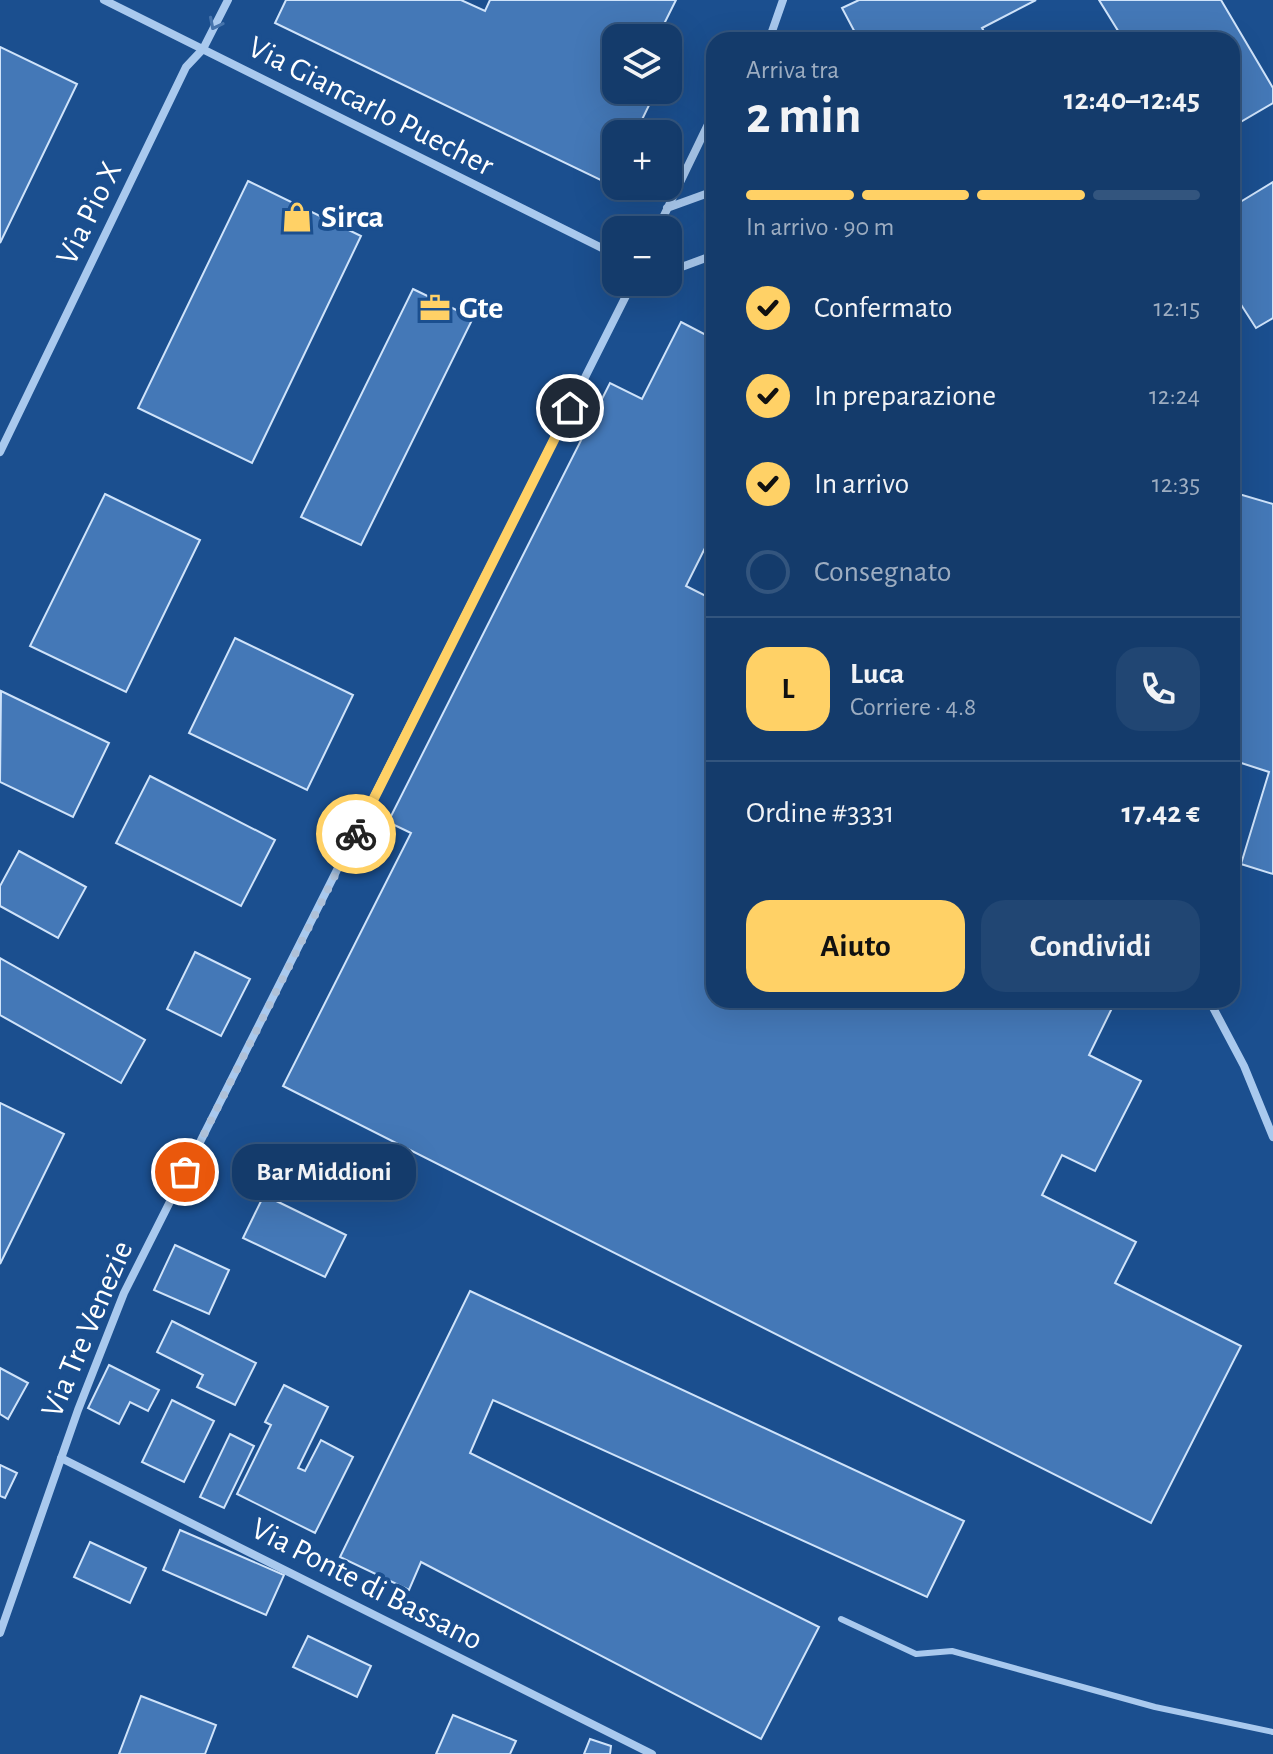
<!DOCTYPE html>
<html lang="it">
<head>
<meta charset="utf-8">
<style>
  body { margin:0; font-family:"Alegreya Sans",sans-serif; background:#214673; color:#f1f3f6; height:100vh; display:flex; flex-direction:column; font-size:30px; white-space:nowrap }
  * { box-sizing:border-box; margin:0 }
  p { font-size:26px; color:#9dadc1 }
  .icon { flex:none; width:44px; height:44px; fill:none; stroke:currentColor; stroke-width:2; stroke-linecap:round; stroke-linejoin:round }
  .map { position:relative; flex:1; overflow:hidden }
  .details { position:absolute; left:706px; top:32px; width:534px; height:976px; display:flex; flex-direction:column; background:#143b6b; border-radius:24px; box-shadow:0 8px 32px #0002,0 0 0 2px #33557e }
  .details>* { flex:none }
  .buttons { position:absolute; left:602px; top:24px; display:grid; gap:16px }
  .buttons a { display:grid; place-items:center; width:80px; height:80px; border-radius:16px; background:#143b6b; box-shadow:0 8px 32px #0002,0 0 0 2px #33557e; font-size:40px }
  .pin { position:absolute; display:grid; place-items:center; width:68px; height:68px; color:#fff; margin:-34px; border:4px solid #fff; border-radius:50%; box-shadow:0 2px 8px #0007 }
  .courier { position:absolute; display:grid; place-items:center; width:80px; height:80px; margin:-40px; border:6px solid #ffd166; border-radius:50%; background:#fff; color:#222; box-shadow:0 2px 10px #0007 }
  .bubble { position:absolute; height:56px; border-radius:24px; background:#143b6b; box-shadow:0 8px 32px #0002,0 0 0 2px #33557e; font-size:26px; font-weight:700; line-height:56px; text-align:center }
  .head em { font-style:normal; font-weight:700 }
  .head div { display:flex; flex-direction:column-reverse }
  .head { display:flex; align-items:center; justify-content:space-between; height:136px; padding:0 40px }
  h1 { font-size:52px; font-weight:700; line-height:60px }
  .bar { display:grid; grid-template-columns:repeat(4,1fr); gap:12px 8px; align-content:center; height:96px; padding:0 40px }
  .bar i { height:10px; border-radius:6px; background:#33557e }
  .bar .selected { background:#ffd166 }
  .bar p { grid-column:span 4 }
  .line { display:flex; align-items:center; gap:20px; padding:0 40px; border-top:2px solid #33557e }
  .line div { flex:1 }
  .round { display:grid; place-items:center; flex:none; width:84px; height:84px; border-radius:24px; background:#214673 }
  ol { padding:0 40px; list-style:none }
  li { display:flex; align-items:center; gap:24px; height:88px }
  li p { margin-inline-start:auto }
  li .icon { padding:8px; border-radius:50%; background:#ffd166; color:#111; stroke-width:4 }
  li:last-child { color:#9dadc1 }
  li i { width:44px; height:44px; border:4px solid #33557e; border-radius:50% }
  .action { display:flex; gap:16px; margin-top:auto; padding:16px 40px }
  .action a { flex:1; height:92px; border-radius:24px; background:#ffd166; color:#111; font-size:32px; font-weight:700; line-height:92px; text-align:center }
  .action a+a { background:#214673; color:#f1f3f6 }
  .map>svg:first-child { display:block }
  .building { fill:#4478b7; stroke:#cfe3fa; stroke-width:2 }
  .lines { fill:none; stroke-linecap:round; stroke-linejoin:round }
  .lane { stroke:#a9c9ee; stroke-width:6 }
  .street { stroke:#a9c9ee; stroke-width:8 }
  .oneway { stroke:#4674ac }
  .done { stroke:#afc1d8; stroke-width:8; stroke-dasharray:0 14.4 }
  .route { stroke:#ffd166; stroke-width:10 }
  .labels { text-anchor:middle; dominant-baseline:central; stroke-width:8; stroke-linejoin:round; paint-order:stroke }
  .street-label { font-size:32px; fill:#fff; stroke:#1b4f8f }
  .poi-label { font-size:32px; font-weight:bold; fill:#fff; stroke:#1b4f8f; text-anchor:start }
</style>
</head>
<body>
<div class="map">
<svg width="1273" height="1754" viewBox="0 0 1273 1754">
  <rect width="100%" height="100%" fill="#1b4f8f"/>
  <g class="building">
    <polygon points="286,0 461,0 485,11 490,0 676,0 657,38 616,38 616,90 649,90 655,93 635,134 616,134 616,174 611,185 275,23"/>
    <polygon points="859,0 1036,0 982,28 989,40 859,40 842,8"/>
    <polygon points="1099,0 1221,0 1273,88 1273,103 1232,127 1232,40 1110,40 1120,34"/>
    <polygon points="0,47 77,84 0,243"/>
    <polygon points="248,181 361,236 252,463 138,408"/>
    <polygon points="1273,182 1273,318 1256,328 1240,303 1232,308 1232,207"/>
    <polygon points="413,289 473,318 361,545 301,517"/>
    <polygon points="681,322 714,339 714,530 686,586 714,600 714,1000 1116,1000 1089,1055 1141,1081 1095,1171 1062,1155 1042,1195 1136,1242 1115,1283 1241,1346 1151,1523 283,1086 411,833 388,822 610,383 642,399"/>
    <polygon points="1232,492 1273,504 1273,874 1241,864 1269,772 1232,760"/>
    <polygon points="105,494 200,540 126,692 30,646"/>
    <polygon points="235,638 353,695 307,790 189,733"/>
    <polygon points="1,691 109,743 73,817 0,782"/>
    <polygon points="150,776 275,840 241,906 116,843"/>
    <polygon points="19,851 86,887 58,938 0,906 0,886"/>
    <polygon points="195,952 250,979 221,1036 167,1009"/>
    <polygon points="0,958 145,1040 121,1083 0,1015"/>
    <polygon points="0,1103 64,1134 0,1264"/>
    <polygon points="264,1195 346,1235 325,1277 243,1238"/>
    <polygon points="175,1245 229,1270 209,1314 154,1290"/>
    <polygon points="470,1291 964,1521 927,1597 493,1400 470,1453 819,1627 761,1739 421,1562 409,1590 340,1557"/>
    <polygon points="172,1321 256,1363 235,1405 197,1387 203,1375 157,1352"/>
    <polygon points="109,1365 159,1390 148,1411 130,1402 119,1424 88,1408"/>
    <polygon points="0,1368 28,1383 8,1419 0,1414"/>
    <polygon points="284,1385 328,1407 298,1468 305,1471 321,1440 353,1457 315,1533 237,1494 271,1425 265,1422"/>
    <polygon points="172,1400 214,1421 184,1482 142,1462"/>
    <polygon points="230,1434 254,1446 224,1508 200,1497"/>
    <polygon points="0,1465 17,1473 5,1498 0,1496"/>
    <polygon points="180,1530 284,1575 266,1615 163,1570"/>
    <polygon points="90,1542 146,1568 130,1603 74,1577"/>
    <polygon points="308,1636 371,1666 357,1697 293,1667"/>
    <polygon points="141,1696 216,1725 205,1754 119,1754"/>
    <polygon points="453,1715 516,1741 510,1754 436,1754"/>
    <polygon points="590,1739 611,1746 610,1754 584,1754"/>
  </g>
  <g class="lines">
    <polyline class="lane" points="841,1619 916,1654 952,1651 1155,1707 1273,1732"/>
    <g class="street">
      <polyline points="104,0 616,255"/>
      <polyline points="769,40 783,0"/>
      <polyline points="667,208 714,191"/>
      <polyline points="657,230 714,112"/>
      <polyline points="668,272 714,255"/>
      <polyline points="627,294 649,282"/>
      <polyline points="0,452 186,67 203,49 228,0"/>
      <polyline points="1209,1000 1244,1066 1273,1137"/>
      <polyline points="61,1458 652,1754"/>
      <polyline points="0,1633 78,1410 124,1293 633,282"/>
    </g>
  </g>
  <defs><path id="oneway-chevron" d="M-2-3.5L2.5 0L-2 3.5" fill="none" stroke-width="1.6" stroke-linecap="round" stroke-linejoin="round" transform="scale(2)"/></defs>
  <use class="oneway" href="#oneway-chevron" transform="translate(215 24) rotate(117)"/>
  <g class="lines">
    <polyline class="done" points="185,1172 356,834"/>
    <polyline class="route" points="356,834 570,408"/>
  </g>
  <defs>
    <g id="shop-bare" transform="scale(2.4)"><path d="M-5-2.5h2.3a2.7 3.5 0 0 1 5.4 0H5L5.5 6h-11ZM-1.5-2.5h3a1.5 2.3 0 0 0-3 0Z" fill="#ffd166" stroke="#1b4f8f" stroke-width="2.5" paint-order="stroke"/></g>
    <g id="office-bare" transform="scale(2.4)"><path d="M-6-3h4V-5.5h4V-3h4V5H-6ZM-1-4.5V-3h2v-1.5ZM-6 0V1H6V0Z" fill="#ffd166" stroke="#1b4f8f" stroke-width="2.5" paint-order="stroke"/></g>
  </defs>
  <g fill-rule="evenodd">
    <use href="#shop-bare" x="297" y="217"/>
    <use href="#office-bare" x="435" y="308"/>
  </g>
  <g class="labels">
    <g class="street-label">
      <text transform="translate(371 106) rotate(27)">Via Giancarlo Puecher</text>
      <text transform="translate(89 213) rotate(-64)">Via Pio X</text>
      <text transform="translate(87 1329) rotate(-67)">Via Tre Venezie</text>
      <text transform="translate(367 1584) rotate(27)">Via Ponte di Bassano</text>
    </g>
    <g class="poi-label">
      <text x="321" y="217">Sirca</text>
      <text x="459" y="308">Gte</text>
    </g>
  </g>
</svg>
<div class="buttons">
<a><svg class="icon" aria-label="layers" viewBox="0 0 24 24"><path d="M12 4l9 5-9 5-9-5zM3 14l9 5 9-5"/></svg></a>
<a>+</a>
<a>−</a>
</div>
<div class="pin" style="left:185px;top:1172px;background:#ea580c"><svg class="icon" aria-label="bag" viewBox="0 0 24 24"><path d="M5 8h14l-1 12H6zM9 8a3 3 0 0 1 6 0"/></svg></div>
<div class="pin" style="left:570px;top:408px;background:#1f2937"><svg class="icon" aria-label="home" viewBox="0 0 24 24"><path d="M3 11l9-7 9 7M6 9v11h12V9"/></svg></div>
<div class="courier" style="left:356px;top:834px"><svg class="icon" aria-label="bike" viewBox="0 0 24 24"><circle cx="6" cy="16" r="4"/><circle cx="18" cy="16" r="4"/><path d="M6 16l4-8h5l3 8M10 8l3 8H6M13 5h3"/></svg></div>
<div class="bubble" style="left:232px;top:1144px;width:184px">Bar Middioni</div>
<section class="details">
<div class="head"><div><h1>2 min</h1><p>Arriva tra</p></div><em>12:40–12:45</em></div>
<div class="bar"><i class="selected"></i><i class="selected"></i><i class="selected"></i><i></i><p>In arrivo · 90 m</p></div>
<ol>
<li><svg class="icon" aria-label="check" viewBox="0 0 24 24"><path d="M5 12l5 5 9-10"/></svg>Confermato<p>12:15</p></li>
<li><svg class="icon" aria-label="check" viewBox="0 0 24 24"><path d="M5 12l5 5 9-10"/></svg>In preparazione<p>12:24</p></li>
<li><svg class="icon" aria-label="check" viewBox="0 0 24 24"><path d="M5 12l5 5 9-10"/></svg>In arrivo<p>12:35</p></li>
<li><i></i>Consegnato</li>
</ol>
<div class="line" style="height:144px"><b class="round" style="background:#ffd166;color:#111">L</b><div><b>Luca</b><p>Corriere · 4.8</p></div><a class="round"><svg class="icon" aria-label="phone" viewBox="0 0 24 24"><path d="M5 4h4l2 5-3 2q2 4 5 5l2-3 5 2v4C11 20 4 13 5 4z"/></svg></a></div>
<div class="line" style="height:104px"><div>Ordine #3331</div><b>17.42 €</b></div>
<div class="action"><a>Aiuto</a><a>Condividi</a></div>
</section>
</div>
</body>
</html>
